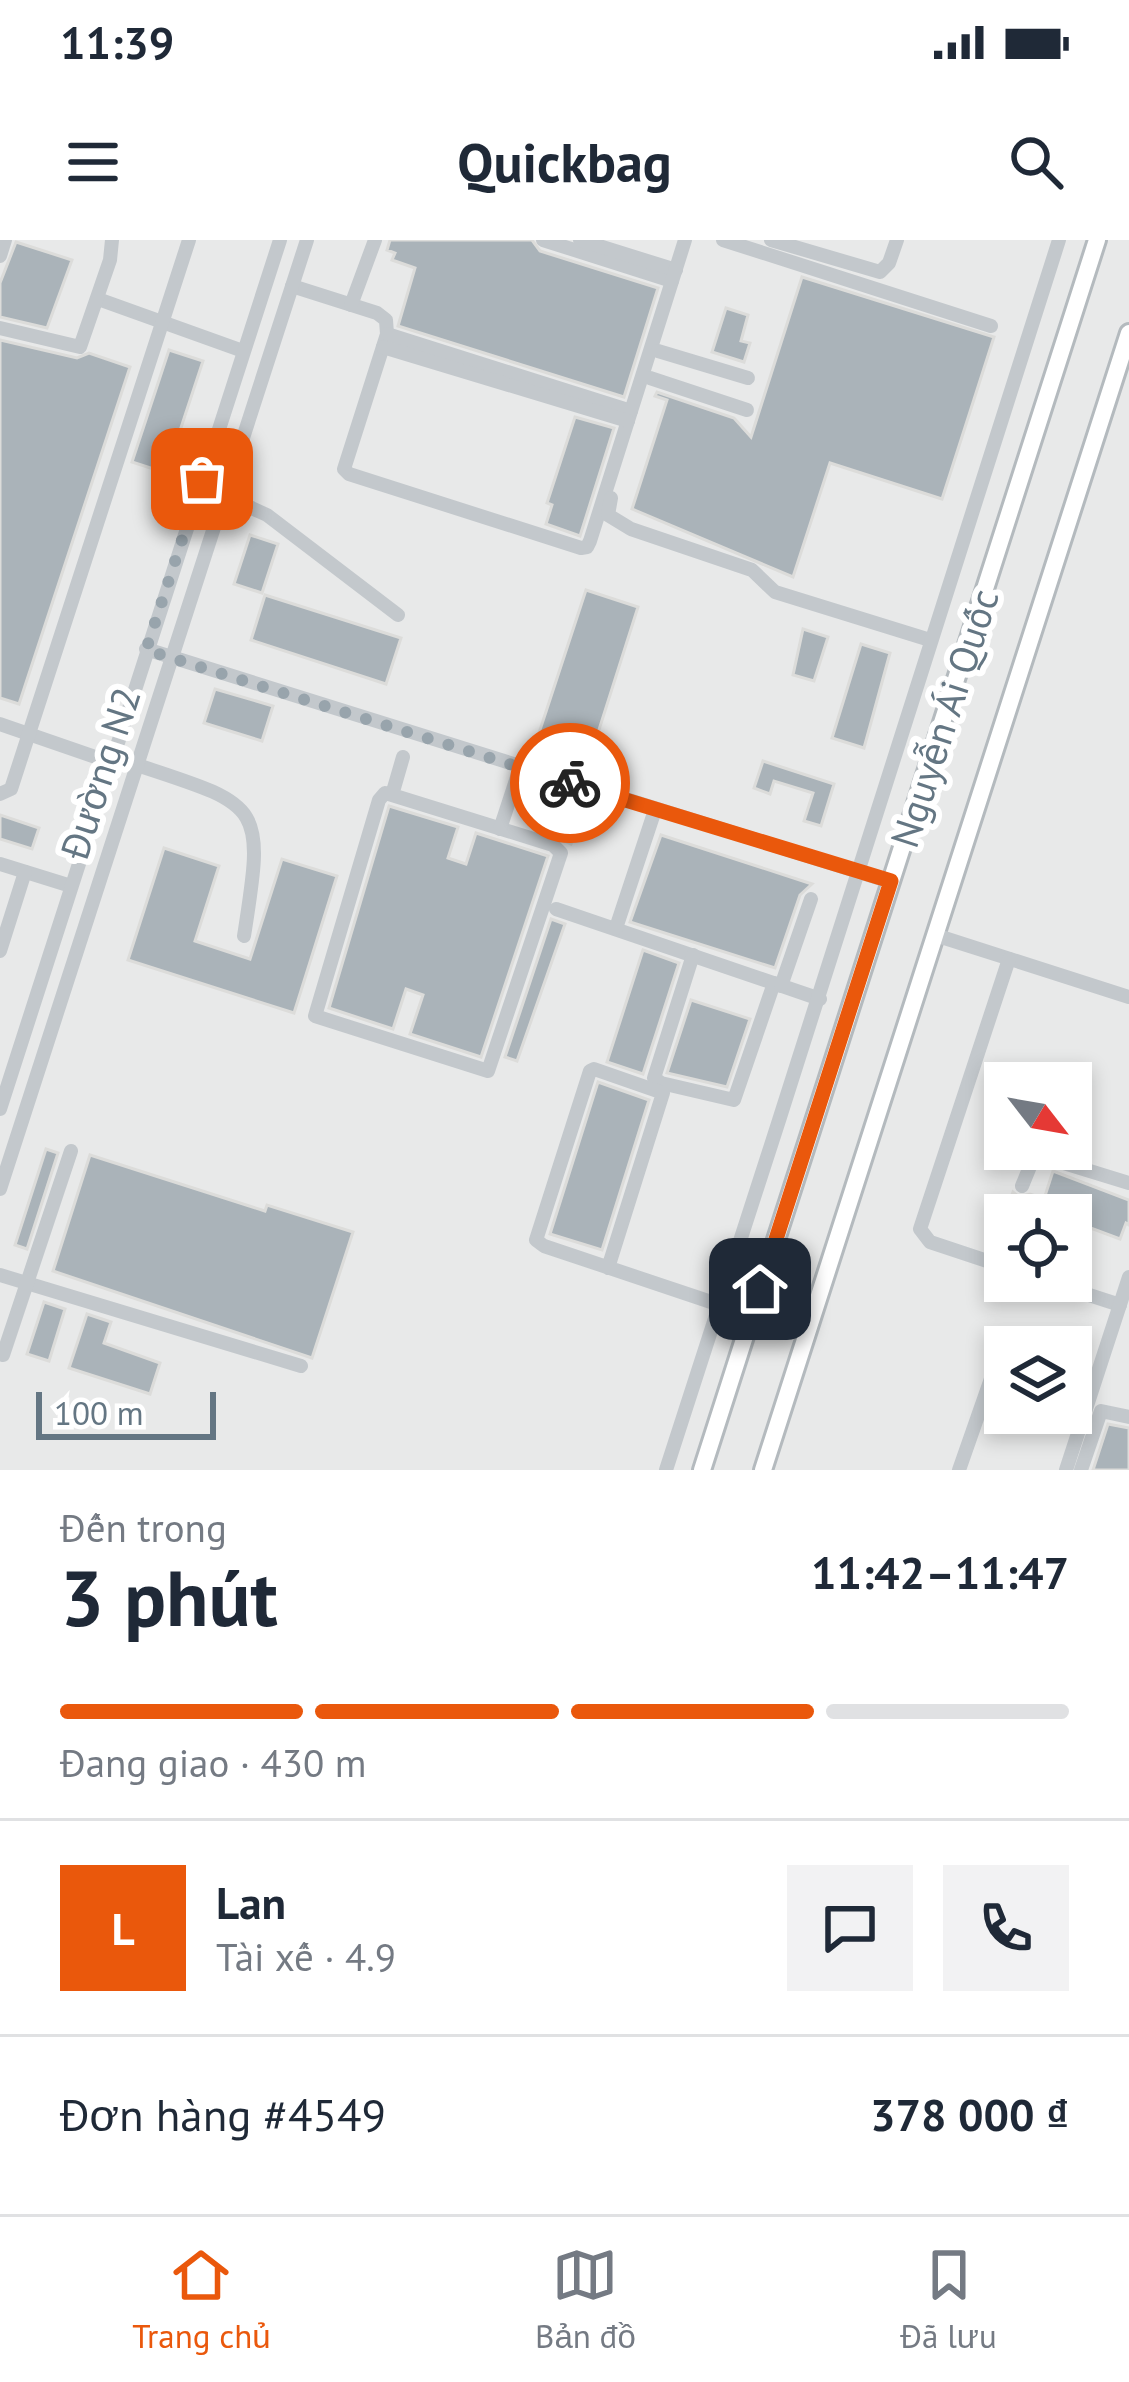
<!DOCTYPE html>
<html lang="vi">
<head>
<meta charset="utf-8">
<style>
  body { margin:0; font-family:"PT Sans",sans-serif; background:#f2f2f3; color:#1f2937; height:100vh; display:flex; flex-direction:column; font-size:45px; white-space:nowrap }
  * { box-sizing:border-box; margin:0 }
  p { font-size:39px; color:#747a83 }
  .icon { flex:none; width:66px; height:66px; fill:none; stroke:currentColor; stroke-width:2; stroke-linecap:round; stroke-linejoin:round }
  .map { position:relative; height:1230px; overflow:hidden }
  .side { display:flex; flex-direction:column; background:#fff; flex:1 }
  .side>* { flex:none }
  .needle { width:78px; rotate:121deg }
  .controls { position:absolute; left:984px; top:822px; display:grid; gap:24px }
  .controls a { display:grid; place-items:center; width:108px; height:108px; border-radius:0px; background:#fff; box-shadow:0 6px 18px #0003; font-size:60px }
  .scale { position:absolute; left:36px; bottom:30px; width:180px; box-sizing:border-box; padding-left:12px; border:6px solid #647683; border-top:0; font-size:33px; line-height:42px; white-space:nowrap; color:#647683; -webkit-text-stroke:9px #fff; paint-order:stroke }
  .pin { position:absolute; display:grid; place-items:center; width:102px; height:102px; color:#fff; margin:-51px; border-radius:24px; box-shadow:0 6px 18px #0006 }
  .courier { position:absolute; display:grid; place-items:center; width:120px; height:120px; margin:-60px; border:9px solid #ea580c; border-radius:50%; background:#fff; color:#222; box-shadow:0 3px 15px #0007 }
  .overview em { font-style:normal; font-weight:800 }
  .overview div { display:flex; flex-direction:column-reverse }
  .overview { display:flex; align-items:center; justify-content:space-between; height:204px; padding:0 60px }
  h1 { font-size:78px; font-weight:800; line-height:90px }
  .bar { display:grid; grid-template-columns:repeat(4,1fr); gap:18px 12px; align-content:center; height:144px; padding:0 60px }
  .bar i { height:15px; border-radius:9px; background:#e0e1e3 }
  .bar .on { background:#ea580c }
  .bar p { grid-column:span 4 }
  .line { display:flex; align-items:center; gap:30px; padding:0 60px; border-top:3px solid #e0e1e3 }
  .line div { flex:1 }
  .round { display:grid; place-items:center; flex:none; width:126px; height:126px; border-radius:0px; background:#f2f2f3 }
  .status { display:flex; justify-content:space-between; align-items:center; height:84px; padding:0 60px; background:#fff; direction:ltr }
  .status svg { height:33px; fill:currentColor }
  header { display:flex; justify-content:space-between; align-items:center; height:156px; padding:0 60px; background:#fff; font-size:54px; font-weight:800 }
  .tabs { display:flex; justify-content:space-around; align-items:center; height:168px; border-top:3px solid #e0e1e3; background:#fff; font-size:33px; color:#747a83 }
  .tabs a { display:grid; justify-items:center; gap:6px }
  .tabs .on { color:#ea580c }
  .map>svg:first-child { display:block }
  .built { fill:#e8e9e9; fill-rule:evenodd }
  .building { fill:#aab3b9; stroke:#dcdcda; stroke-width:3 }
  .lines { fill:none; stroke-linecap:round; stroke-linejoin:round }
  .major-casing { stroke:#b4babe; stroke-width:22 }
  .minor { stroke:#c3c8cc; stroke-width:14 }
  .major { stroke:#fff; stroke-width:16 }
  .done { stroke:#98a4ac; stroke-width:12; stroke-dasharray:0 21.6 }
  .route { stroke:#ea580c; stroke-width:15 }
  .labels { text-anchor:middle; dominant-baseline:central; stroke-width:12; stroke-linejoin:round; paint-order:stroke }
  .street-label { font-size:39px; fill:#647683; stroke:#fff }
</style>
</head>
<body>
<div class="status"><b>11:39</b><svg viewBox="0 0 49 12"><path d="M0 12V9h3v3zM5 12V6h3v6zM10 12V3h3v9zM15 12V0h3v12zM26 1h20v11H26zM47 4h2v5h-2z"/></svg></div>
<header><svg class="icon" aria-label="menu" viewBox="0 0 24 24"><path d="M4 6h16M4 12h16M4 18h16"/></svg>Quickbag<svg class="icon" aria-label="search" viewBox="0 0 24 24"><circle cx="10" cy="10" r="6"/><path d="M15 15l6 6"/></svg></header>
<div class="map">
<svg width="1129" height="1230" viewBox="0 0 1129 1230">
  <rect width="100%" height="100%" fill="#fafaf8"/>
  <path class="built" d="M0,0H1129V1230H0ZM1005,843H1071V909H1005ZM1005,975H1071V1041H1005ZM1005,1107H1071V1173H1005Z"/>
  <g class="building">
    <polygon points="390,0 532,0 540,11 658,48 624,157 398,86 415,28 392,20 395,13 387,10"/>
    <polygon points="16,2 72,20 47,88 0,77 0,43"/>
    <polygon points="802,37 994,97 942,259 830,223 793,337 632,269 667,160 655,156 657,152 734,178 751,197"/>
    <polygon points="726,68 748,75 741,101 750,103 744,122 712,112"/>
    <polygon points="0,100 77,118 89,113 130,127 19,464 0,458"/>
    <polygon points="169,110 203,121 166,233 132,222"/>
    <polygon points="575,177 614,188 580,296 546,284 552,265 547,263"/>
    <polygon points="250,295 278,304 262,353 234,344"/>
    <polygon points="586,350 638,367 597,496 603,498 598,514 592,512 590,516 537,499"/>
    <polygon points="265,355 401,398 386,444 251,400"/>
    <polygon points="803,389 828,397 814,441 793,435"/>
    <polygon points="861,404 890,413 864,508 832,498"/>
    <polygon points="215,449 273,466 262,501 204,483"/>
    <polygon points="763,521 834,544 821,586 804,581 813,553 774,541 770,554 754,548"/>
    <polygon points="558,555 584,563 571,604 547,591"/>
    <polygon points="389,566 458,587 448,618 466,624 476,593 548,616 481,817 410,794 423,755 406,749 393,789 329,768"/>
    <polygon points="0,575 39,588 32,609 0,599"/>
    <polygon points="661,595 812,644 800,655 775,728 630,682"/>
    <polygon points="164,608 219,626 195,701 250,719 282,619 337,636 294,773 128,720"/>
    <polygon points="551,679 565,684 517,821 505,817"/>
    <polygon points="643,710 679,723 643,834 607,822"/>
    <polygon points="691,760 750,779 727,847 667,833"/>
    <polygon points="598,842 649,860 602,1010 550,994"/>
    <polygon points="46,909 58,913 27,1009 15,1005"/>
    <polygon points="90,915 265,971 267,965 353,992 312,1118 53,1031"/>
    <polygon points="1053,931 1129,960 1129,985 1126,983 1120,999 1088,987 1073,1034 1071,975 1039,975 1040,971 1009,962 1013,952 1019,957 1030,954 1044,959"/>
    <polygon points="44,1062 65,1069 49,1121 27,1114"/>
    <polygon points="87,1074 111,1082 104,1103 160,1123 150,1154 69,1128"/>
    <polygon points="1108,1184 1129,1188 1129,1230 1093,1230"/>
  </g>
  <g class="lines">
    <g class="major-casing">
      <g id="major">
        <polyline points="702,1230 1097,0"/>
        <polyline points="763,1230 1129,93"/>
      </g>
    </g>
    <g class="minor">
      <polyline points="543,0 672,41"/>
      <polyline points="580,0 676,30"/>
      <polyline points="723,0 991,86"/>
      <polyline points="771,0 880,32 889,23 897,0"/>
      <polyline points="0,16 5,0"/>
      <polyline points="292,46 377,73 386,80 387,94 344,229 349,234 581,308 587,307 590,301 685,0"/>
      <polyline points="98,59 243,111"/>
      <polyline points="351,65 375,0"/>
      <polyline points="0,88 80,107 110,20 112,0"/>
      <polyline points="387,94 631,171"/>
      <polyline points="383,107 628,181"/>
      <polyline points="658,111 748,138"/>
      <polyline points="650,138 747,170"/>
      <polyline points="223,255 267,275 398,375"/>
      <polyline points="611,258 608,275 631,289 752,330 775,352 930,400"/>
      <polyline points="146,409 891,642"/>
      <polyline points="0,484 110,522"/>
      <path d="M137,525C263,566 265,564 244,696"/>
      <polyline points="0,554 11,549 189,0"/>
      <polyline points="392,555 385,553 379,560 315,776 488,831 561,613 553,605 392,555 403,517"/>
      <polyline points="500,589 520,528"/>
      <polyline points="0,624 71,646"/>
      <polyline points="556,669 820,759"/>
      <polyline points="616,688 655,570"/>
      <polyline points="935,695 1129,757"/>
      <polyline points="0,711 25,632"/>
      <polyline points="693,715 654,838 661,843 734,860 774,743"/>
      <polyline points="781,746 811,659"/>
      <polyline points="0,869 280,0"/>
      <polyline points="1022,946 1031,924 1041,916 1129,943"/>
      <polyline points="0,949 307,0"/>
      <polyline points="1005,1027 930,1002 920,989 1009,719"/>
      <polyline points="608,1028 663,853 594,829 590,831 536,1000 544,1006 720,1065"/>
      <polyline points="0,1035 301,1126"/>
      <polyline points="1046,1041 1120,1065"/>
      <polyline points="3,1115 71,911"/>
      <polyline points="1071,1152 1089,1158"/>
      <path d="M666,1230C800,821 927,410 1059,0"/>
      <polyline points="959,1230 994,1130 1005,1128"/>
      <polyline points="1066,1230 1129,1037"/>
      <polyline points="1081,1230 1101,1171 1129,1177"/>
    </g>
    <use href="#major" class="major"/>
  </g>
  <g class="lines">
    <polyline class="done" points="202,239 146,410 570,543"/>
    <polyline class="route" points="570,543 891,641 760,1049"/>
  </g>
  <g class="labels">
    <g class="street-label">
      <text transform="translate(944 478) rotate(-72)">Nguyễn Ái Quốc</text>
      <text transform="translate(100 533) rotate(-72)">Đường N2</text>
    </g>
  </g>
</svg>
<div class="controls">
<a><svg class="needle" viewBox="-14 -14 28 28"><path d="M0-13l5 13h-10z" fill="#e53935"/><path d="M0 13l5-13h-10z" fill="#747a83"/></svg></a>
<a><svg class="icon" aria-label="locate" viewBox="0 0 24 24"><circle cx="12" cy="12" r="6"/><path d="M12 2v4M12 18v4M2 12h4M18 12h4"/></svg></a>
<a><svg class="icon" aria-label="layers" viewBox="0 0 24 24"><path d="M12 4l9 5-9 5-9-5zM3 14l9 5 9-5"/></svg></a>
</div>
<div class="scale">100 m</div>
<div class="pin" style="left:202px;top:239px;background:#ea580c"><svg class="icon" aria-label="bag" viewBox="0 0 24 24"><path d="M5 8h14l-1 12H6zM9 8a3 3 0 0 1 6 0"/></svg></div>
<div class="pin" style="left:760px;top:1049px;background:#1f2937"><svg class="icon" aria-label="home" viewBox="0 0 24 24"><path d="M3 11l9-7 9 7M6 9v11h12V9"/></svg></div>
<div class="courier" style="left:570px;top:543px"><svg class="icon" aria-label="bike" viewBox="0 0 24 24"><circle cx="6" cy="16" r="4"/><circle cx="18" cy="16" r="4"/><path d="M6 16l4-8h5l3 8M10 8l3 8H6M13 5h3"/></svg></div>
</div>
<section class="side">
<div class="overview"><div><h1>3 phút</h1><p>Đến trong</p></div><em>11:42–11:47</em></div>
<div class="bar"><i class="on"></i><i class="on"></i><i class="on"></i><i></i><p>Đang giao · 430 m</p></div>
<div class="line" style="height:216px"><b class="round" style="background:#ea580c;color:#fff">L</b><div><b>Lan</b><p>Tài xế · 4.9</p></div><a class="round"><svg class="icon" aria-label="chat" viewBox="0 0 24 24"><path d="M4 5h16v11H9l-5 4z"/></svg></a><a class="round"><svg class="icon" aria-label="phone" viewBox="0 0 24 24"><path d="M5 4h4l2 5-3 2q2 4 5 5l2-3 5 2v4C11 20 4 13 5 4z"/></svg></a></div>
<div class="line" style="height:156px"><div>Đơn hàng #4549</div><b>378 000 ₫</b></div>
</section>
<nav class="tabs">
<a class="on"><svg class="icon" aria-label="home" viewBox="0 0 24 24"><path d="M3 11l9-7 9 7M6 9v11h12V9"/></svg>Trang chủ</a>
<a><svg class="icon" aria-label="map" viewBox="0 0 24 24"><path d="M3 6l6-2 6 2 6-2v14l-6 2-6-2-6 2zM9 4v14M15 6v14"/></svg>Bản đồ</a>
<a><svg class="icon" aria-label="saved" viewBox="0 0 24 24"><path d="M7 4h10v16l-5-4-5 4z"/></svg>Đã lưu</a>
</nav>
</body>
</html>
